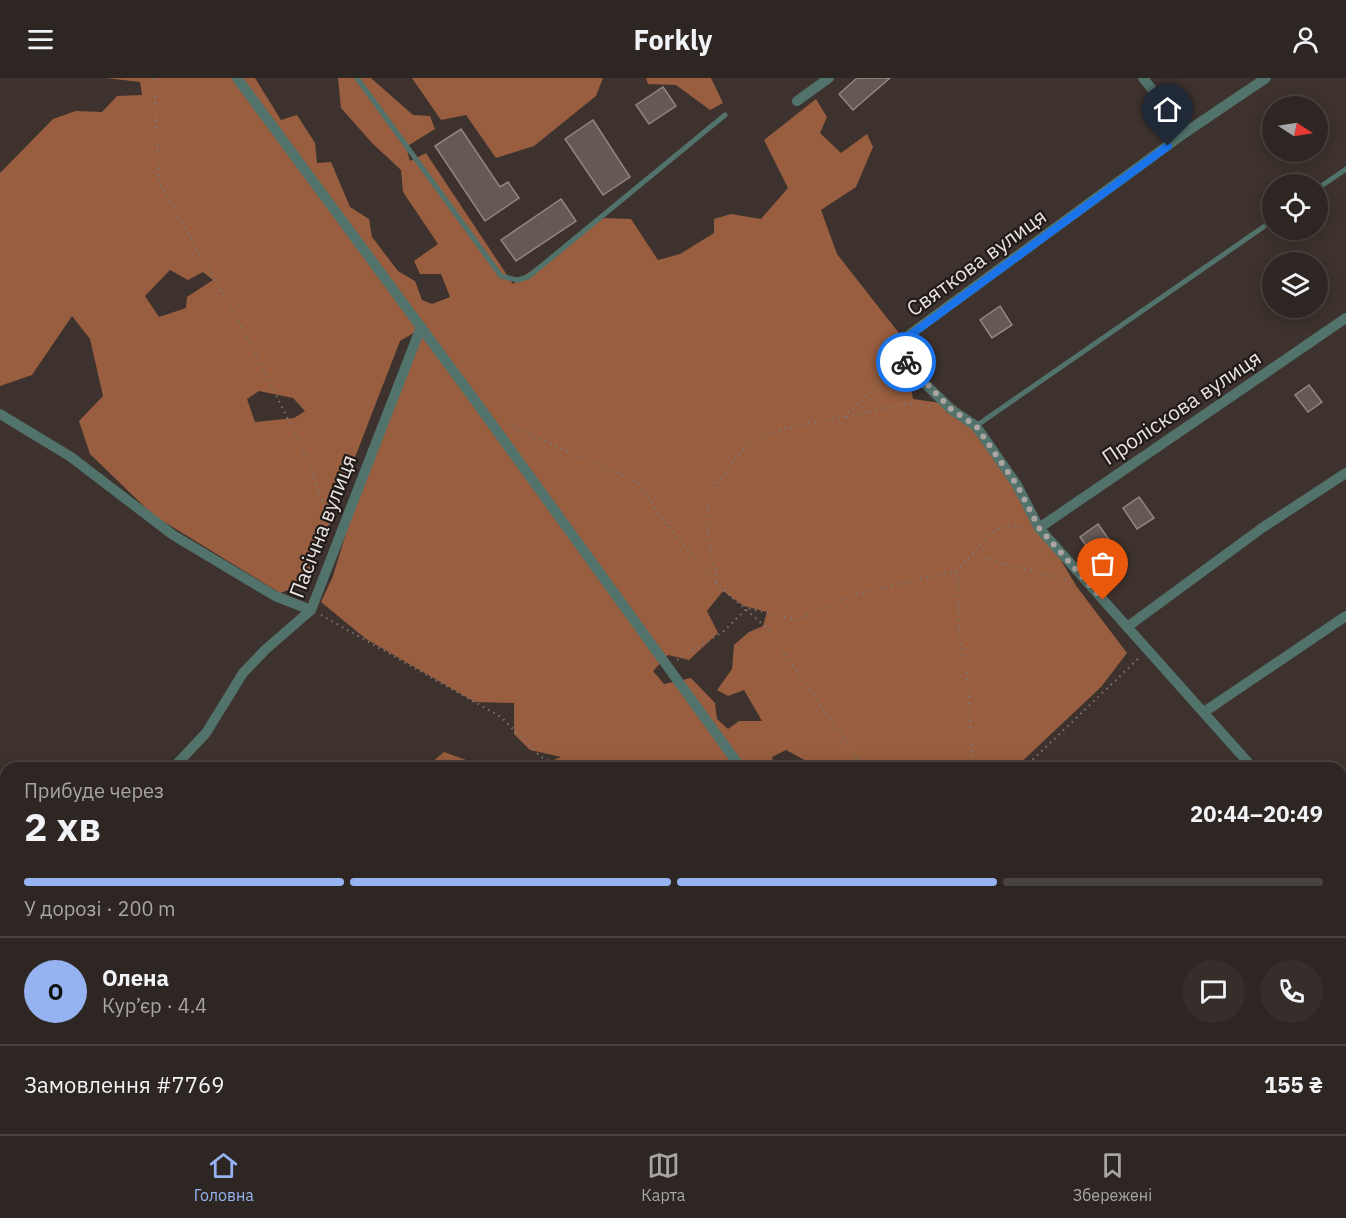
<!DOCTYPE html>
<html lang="uk">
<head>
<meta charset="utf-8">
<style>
  body { margin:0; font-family:"IBM Plex Sans",sans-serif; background:#362e2a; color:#f1f3f6; height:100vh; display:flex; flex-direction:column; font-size:22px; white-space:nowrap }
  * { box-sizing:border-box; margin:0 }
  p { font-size:20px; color:#a7a5a5 }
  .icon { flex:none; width:33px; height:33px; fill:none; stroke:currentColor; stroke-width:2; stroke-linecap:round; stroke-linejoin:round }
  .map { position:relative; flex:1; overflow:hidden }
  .side { position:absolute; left:0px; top:684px; width:1347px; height:372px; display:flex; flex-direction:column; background:#2e2622; border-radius:18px 18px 0 0; box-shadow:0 3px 15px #0003,0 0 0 2px #494340 }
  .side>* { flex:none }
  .needle { width:39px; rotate:102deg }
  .controls { position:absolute; left:1262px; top:18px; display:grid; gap:12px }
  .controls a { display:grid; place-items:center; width:66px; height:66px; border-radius:50%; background:#2e2622; box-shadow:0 3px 15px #0003,0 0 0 2px #494340; font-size:30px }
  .pin { position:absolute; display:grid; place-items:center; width:51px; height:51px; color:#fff; margin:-62px -26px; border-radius:50% 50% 50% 0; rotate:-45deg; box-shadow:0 0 6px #0007 }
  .pin .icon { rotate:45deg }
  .courier { position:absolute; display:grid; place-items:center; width:60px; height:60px; margin:-30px; border:4px solid #1a73e8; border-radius:50%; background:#fff; color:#222; box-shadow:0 2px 8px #0007 }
  .summary em { font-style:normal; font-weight:700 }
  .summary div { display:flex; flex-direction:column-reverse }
  .summary { display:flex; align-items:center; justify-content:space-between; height:102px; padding:0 24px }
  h1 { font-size:39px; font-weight:700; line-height:45px }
  .bar { display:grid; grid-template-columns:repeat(4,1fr); gap:9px 6px; align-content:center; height:72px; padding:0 24px }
  .bar i { height:8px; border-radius:4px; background:#494340 }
  .bar .selected { background:#95b2f1 }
  .bar p { grid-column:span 4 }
  .line { display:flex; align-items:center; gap:15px; padding:0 24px; border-top:2px solid #494340 }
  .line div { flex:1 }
  .round { display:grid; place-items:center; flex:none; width:63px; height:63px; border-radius:32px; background:#362e2a }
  header { display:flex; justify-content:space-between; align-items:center; height:78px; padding:0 24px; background:#2e2622; font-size:27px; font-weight:700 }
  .tabs { display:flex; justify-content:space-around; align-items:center; height:84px; border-top:2px solid #494340; background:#2e2622; font-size:16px; color:#a7a5a5 }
  .tabs a { display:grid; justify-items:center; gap:3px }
  .tabs .selected { color:#95b2f1 }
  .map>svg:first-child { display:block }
  .forest { fill:#985e3f; fill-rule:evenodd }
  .building { fill:#645953; stroke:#938680; stroke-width:1.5 }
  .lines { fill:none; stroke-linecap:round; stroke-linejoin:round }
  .path { stroke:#807672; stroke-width:2; stroke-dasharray:1.5 4.5; stroke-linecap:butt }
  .service { stroke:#52736b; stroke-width:5 }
  .minor { stroke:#52736b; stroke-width:10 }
  .done { stroke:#ada4a1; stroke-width:6; stroke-dasharray:0 10.8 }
  .route { stroke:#1a73e8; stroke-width:8 }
  .labels { text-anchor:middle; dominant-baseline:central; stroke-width:4.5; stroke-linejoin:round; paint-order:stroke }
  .street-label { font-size:21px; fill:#e9e2df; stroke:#201b19 }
</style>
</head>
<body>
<header><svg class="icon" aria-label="menu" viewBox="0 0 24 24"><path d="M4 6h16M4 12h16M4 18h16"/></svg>Forkly<svg class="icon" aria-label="person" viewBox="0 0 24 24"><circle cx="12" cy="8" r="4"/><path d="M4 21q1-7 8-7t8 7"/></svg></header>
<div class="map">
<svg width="1346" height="1056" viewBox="0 0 1346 1056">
  <rect width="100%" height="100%" fill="#3d322d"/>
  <g class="forest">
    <path d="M106,0H255L281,42L297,37L315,65L317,85L331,84L350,129L369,141L372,159L398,193L415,203L422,222L432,226L450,219L441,196H420L414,183L438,166L403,114L401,92L372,65L341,30L338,0H371L413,37L430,38L435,51L406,69L410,83L426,75L513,206L604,140L631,141L658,182L680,176L714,155V141L731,136L761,141L788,110L764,62L816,21L827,39L820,55L841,75L867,56L873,69L856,109L821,132L837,176L902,259L913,321L955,327L1028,428L1077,509L1127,575L1101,609L1015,690H819L786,672L772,679L775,690H534L561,679L530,672L514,656V625L475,624L366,561L321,524L333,498L354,429L417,253L400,263L306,506L280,515L153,437L90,376L79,343L103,318L90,261L72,238L32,297L0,308V95L53,41L76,33L102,34L117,18L142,17L140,4ZM170,192L188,202L203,194L213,202L187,219L186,230L159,239L145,218ZM259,313L293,320L305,333L294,340L255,344L247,321ZM723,513L744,528L767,534L763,548L749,554L734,567L732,591L717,612L728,618L744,612L762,643H739L728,651L717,641L715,625L691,600L664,606L653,593L668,577L689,582L718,555L707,533Z"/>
    <polygon points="412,0 603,0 596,18 534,68 496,80 466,37 441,42"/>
    <polygon points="646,0 711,0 723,25 710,32 676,7 648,6"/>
    <polygon points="444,674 480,687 520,690 425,690"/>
    <polygon points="253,1050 889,1050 879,1056 255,1056"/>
  </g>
  <g class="building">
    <polygon points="857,0 890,0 853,32 839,16"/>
    <polygon points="663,9 676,28 649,46 636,27"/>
    <polygon points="593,42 630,99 603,117 565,61"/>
    <polygon points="461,51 500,109 508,104 519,120 485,143 435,68"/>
    <polygon points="561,121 576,143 516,183 501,162"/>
    <polygon points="1000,228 1012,247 992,260 980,242"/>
    <polygon points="1309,307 1322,324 1308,334 1295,317"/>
    <polygon points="1139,419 1154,440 1137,451 1123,430"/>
    <polygon points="1098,446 1110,463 1092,476 1080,459"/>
  </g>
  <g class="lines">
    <g class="path">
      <polyline points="154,0 159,104 252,268 309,384 331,449"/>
      <polyline points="846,339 906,325 934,329"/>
      <polyline points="506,346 637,404 665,445 718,507 768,551 864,690"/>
      <polyline points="972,477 1071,503"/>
      <polyline points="957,493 959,555 968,601 973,690"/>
      <path d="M717,504C713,477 702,449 709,421C711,412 744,367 753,362C765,354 827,341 843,340L874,310L893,284"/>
      <polyline points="321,537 501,639 541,679 563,690"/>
      <polyline points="677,582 724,553 747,530 797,542 855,516 957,493 990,456 1006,447 1027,449"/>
      <polyline points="1024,690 1141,578"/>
      <polyline points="261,1056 262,1050"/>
    </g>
    <g class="service">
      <polyline points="357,0 501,198 517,202 528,199 725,37"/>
      <polyline points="1317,111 1346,91"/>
      <polyline points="976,348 1272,143"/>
    </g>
    <g class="minor">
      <polyline points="237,0 471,317 741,690"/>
      <polyline points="1143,0 1186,54"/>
      <polyline points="797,23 829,0"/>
      <polyline points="0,336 71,379 173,457 275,518 311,532"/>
      <polyline points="1039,450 1346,240"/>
      <polyline points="1127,549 1262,450 1346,395"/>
      <polyline points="1204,634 1346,538"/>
      <polyline points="173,690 206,655 243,595 265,572 311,532 421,249"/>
      <polyline points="1253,690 1039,450 1017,407 976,348 952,332 917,298 900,275 909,257 1186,54 1266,0"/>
      <polyline points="1341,768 1346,771"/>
      <polyline points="0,925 6,915"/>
      <polyline points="1035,1050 1047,1056"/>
      <polyline points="1020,1056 1028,1050"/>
      <polyline points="1092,1056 1098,1050"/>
    </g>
  </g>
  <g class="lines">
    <polyline class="done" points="906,284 952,332 976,348 1017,407 1039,450 1103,522"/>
    <polyline class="route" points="906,284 900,275 909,258 1168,68"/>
  </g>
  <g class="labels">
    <g class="street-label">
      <text transform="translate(976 184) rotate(-36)">Святкова вулиця</text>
      <text transform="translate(1181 329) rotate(-34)">Проліскова вулиця</text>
      <text transform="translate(322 448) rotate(-69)">Пасічна вулиця</text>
    </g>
  </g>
</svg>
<div class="controls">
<a><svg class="needle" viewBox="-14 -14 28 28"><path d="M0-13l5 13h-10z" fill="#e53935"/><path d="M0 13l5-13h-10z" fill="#a7a5a5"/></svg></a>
<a><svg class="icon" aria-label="locate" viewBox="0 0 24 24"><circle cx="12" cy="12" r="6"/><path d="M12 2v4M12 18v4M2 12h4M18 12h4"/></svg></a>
<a><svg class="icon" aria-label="layers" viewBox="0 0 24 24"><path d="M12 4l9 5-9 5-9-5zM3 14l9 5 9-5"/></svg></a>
</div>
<div class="pin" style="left:1103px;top:522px;background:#ea580c"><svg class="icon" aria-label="bag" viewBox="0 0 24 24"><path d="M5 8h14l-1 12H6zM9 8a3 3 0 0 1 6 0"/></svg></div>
<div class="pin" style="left:1168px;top:68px;background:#1f2937"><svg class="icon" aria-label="home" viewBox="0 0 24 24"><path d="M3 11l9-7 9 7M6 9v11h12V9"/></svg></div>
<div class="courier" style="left:906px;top:284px"><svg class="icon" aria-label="bike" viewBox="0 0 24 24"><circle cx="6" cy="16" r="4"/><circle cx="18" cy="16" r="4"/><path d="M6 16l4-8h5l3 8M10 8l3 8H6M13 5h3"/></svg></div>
<section class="side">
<div class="summary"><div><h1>2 хв</h1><p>Прибуде через</p></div><em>20:44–20:49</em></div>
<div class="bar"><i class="selected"></i><i class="selected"></i><i class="selected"></i><i></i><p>У дорозі · 200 m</p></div>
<div class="line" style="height:108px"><b class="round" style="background:#95b2f1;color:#111">О</b><div><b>Олена</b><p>Кур’єр · 4.4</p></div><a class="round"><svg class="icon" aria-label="chat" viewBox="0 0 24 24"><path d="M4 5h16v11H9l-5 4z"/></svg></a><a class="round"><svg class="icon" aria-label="phone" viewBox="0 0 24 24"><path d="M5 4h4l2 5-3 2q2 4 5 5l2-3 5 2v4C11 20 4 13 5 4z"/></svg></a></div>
<div class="line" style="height:78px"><div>Замовлення #7769</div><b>155 ₴</b></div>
</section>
</div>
<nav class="tabs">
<a class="selected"><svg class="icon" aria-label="home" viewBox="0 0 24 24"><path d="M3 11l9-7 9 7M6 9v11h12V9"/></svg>Головна</a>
<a><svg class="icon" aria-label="map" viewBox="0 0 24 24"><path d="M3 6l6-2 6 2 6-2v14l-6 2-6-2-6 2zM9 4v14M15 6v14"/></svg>Карта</a>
<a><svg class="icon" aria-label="saved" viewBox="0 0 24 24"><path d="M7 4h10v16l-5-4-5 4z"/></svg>Збережені</a>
</nav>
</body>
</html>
